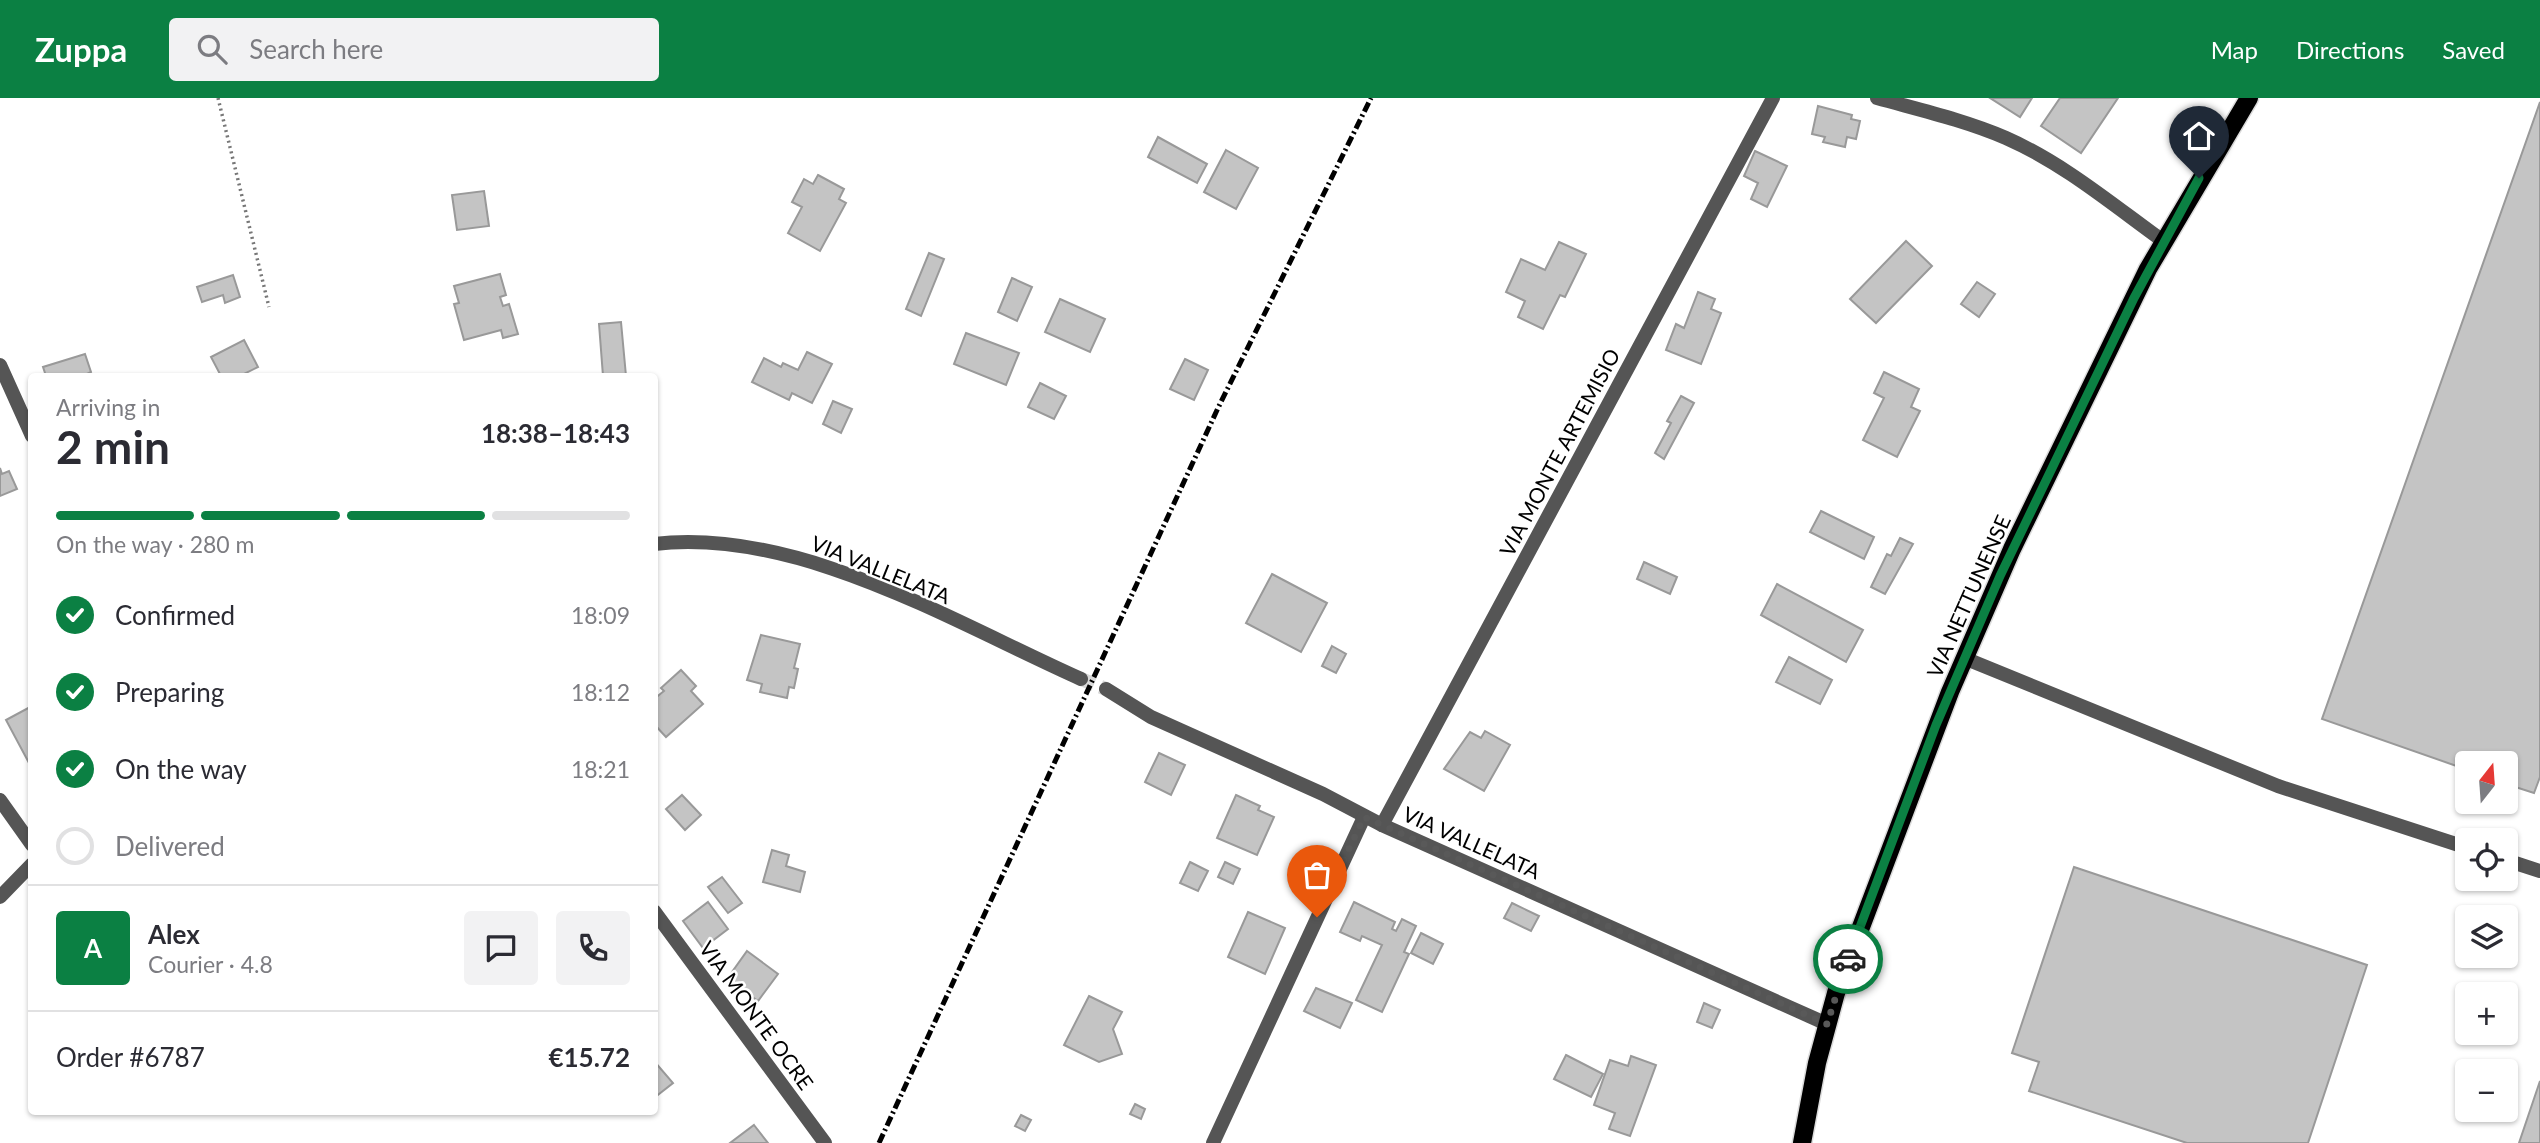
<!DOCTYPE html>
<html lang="en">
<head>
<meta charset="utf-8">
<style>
  body { margin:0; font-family:Lato,sans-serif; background:#f2f2f3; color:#2b2b33; height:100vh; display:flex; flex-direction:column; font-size:26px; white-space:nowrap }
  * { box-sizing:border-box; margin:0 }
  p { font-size:23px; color:#7c7c81 }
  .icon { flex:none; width:38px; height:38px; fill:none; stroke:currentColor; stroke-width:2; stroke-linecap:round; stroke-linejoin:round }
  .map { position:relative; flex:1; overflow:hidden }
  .sheet { position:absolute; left:28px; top:275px; width:630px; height:742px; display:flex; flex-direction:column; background:#fff; border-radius:7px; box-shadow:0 2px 5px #0004 }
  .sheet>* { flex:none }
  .needle { width:46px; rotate:17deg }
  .buttons { position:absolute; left:2455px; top:653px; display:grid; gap:14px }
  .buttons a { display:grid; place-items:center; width:63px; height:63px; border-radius:7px; background:#fff; box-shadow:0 2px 5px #0004; font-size:35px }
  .pin { position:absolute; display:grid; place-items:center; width:60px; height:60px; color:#fff; margin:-72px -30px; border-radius:50% 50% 50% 0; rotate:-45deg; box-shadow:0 0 7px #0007 }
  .pin .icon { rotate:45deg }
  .courier { position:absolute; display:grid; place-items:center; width:70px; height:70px; margin:-35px; border:5px solid #0b8043; border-radius:50%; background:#fff; color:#222; box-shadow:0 2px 9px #0007 }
  .overview em { font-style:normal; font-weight:700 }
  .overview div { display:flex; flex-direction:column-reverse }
  .overview { display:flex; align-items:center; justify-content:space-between; height:119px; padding:0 28px }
  h1 { font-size:46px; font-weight:700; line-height:52px }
  .bar { display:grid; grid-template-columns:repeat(4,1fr); gap:10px 7px; align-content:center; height:84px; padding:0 28px }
  .bar i { height:9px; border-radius:5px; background:#e1e1e2 }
  .bar .on { background:#0b8043 }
  .bar p { grid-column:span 4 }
  .line { display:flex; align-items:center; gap:18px; padding:0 28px; border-top:2px solid #e1e1e2 }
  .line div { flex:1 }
  .round { display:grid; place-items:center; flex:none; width:74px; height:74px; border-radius:7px; background:#f2f2f3 }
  ol { padding:0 28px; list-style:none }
  li { display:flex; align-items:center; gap:21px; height:77px }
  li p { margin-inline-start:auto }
  li .icon { padding:7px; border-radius:50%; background:#0b8043; color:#fff; stroke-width:4 }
  li:last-child { color:#7c7c81 }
  li i { width:38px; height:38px; border:4px solid #e1e1e2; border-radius:50% }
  header { display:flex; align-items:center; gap:42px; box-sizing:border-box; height:98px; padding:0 35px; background:#0b8043; color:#fff }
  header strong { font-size:33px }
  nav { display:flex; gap:38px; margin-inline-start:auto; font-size:24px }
  .search { width:490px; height:63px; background:#f2f2f3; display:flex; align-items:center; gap:18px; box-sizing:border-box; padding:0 24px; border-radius:7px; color:#7c7c81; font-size:26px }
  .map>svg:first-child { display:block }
  .building { fill:#c4c4c4; stroke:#999; stroke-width:2 }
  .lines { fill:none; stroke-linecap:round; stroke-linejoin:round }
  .street-tunnel { stroke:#d9d9d9; stroke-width:14; stroke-dasharray:14 7; stroke-linecap:butt }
  .primary-casing { stroke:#dbdbdb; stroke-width:21 }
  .path { stroke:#777; stroke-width:3.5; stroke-dasharray:2 3.5; stroke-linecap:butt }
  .street { stroke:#555; stroke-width:14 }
  .primary { stroke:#000; stroke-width:18 }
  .rail { stroke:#000; stroke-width:5; stroke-dasharray:10 3.5 2 3.5; stroke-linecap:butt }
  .done { stroke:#595959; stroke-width:7; stroke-dasharray:0 12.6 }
  .route { stroke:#0b8043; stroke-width:9 }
  .labels { text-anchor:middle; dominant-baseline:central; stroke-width:5; stroke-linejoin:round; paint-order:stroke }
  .street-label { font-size:21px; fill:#000; stroke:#fff }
</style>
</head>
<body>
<header>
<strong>Zuppa</strong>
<div class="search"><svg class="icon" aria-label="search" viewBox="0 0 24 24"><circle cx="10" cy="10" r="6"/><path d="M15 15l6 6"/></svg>Search here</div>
<nav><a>Map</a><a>Directions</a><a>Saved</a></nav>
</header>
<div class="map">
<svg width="2540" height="1045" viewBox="0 0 2540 1045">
  <rect width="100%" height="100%" fill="#fff"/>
  <g class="building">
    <polygon points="1990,0 2032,0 2020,19"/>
    <polygon points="2060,0 2118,0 2081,55 2041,28"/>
    <polygon points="2540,4 2540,679 2534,695 2506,686 2506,665 2468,665 2468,672 2322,621"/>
    <polygon points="1818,8 1852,17 1851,21 1860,23 1856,41 1847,39 1845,49 1823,44 1825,39 1812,36"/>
    <polygon points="1158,39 1207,66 1197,85 1148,59"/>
    <polygon points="1226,52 1258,70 1236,111 1204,94"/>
    <polygon points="1755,53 1787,68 1767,109 1751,101 1758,85 1744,78"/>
    <polygon points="818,77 844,91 839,101 846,105 820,153 788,135 802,109 792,104 804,81 813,86"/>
    <polygon points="484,93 489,128 457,132 452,97"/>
    <polygon points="1906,143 1932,168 1876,225 1850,201"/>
    <polygon points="1559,144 1586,156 1565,199 1560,197 1543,231 1518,219 1525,203 1506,194 1521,161 1545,172"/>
    <polygon points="929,155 944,161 921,218 906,211"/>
    <polygon points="500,176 506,197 500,199 503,208 509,206 518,236 503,240 501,232 464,242 454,206 459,205 454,188"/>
    <polygon points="233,177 240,199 225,205 223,197 202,204 197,189"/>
    <polygon points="1012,180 1032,189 1017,223 998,214"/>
    <polygon points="1977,184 1995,196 1979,219 1961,206"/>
    <polygon points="1698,194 1715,201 1711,211 1721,215 1701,266 1666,252 1676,226 1684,230"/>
    <polygon points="1060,201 1105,221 1090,254 1045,234"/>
    <polygon points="621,224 626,278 603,278 599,226"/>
    <polygon points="966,235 1019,255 1006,287 954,266"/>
    <polygon points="244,242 258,269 240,278 221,278 211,259"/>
    <polygon points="807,254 832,266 812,305 792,295 789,302 752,284 764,260 781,269 783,265 798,272"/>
    <polygon points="85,256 91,274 83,278 46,278 43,269"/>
    <polygon points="1185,261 1208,272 1194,302 1170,291"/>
    <polygon points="1884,274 1919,291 1911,309 1920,313 1897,359 1863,342 1884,300 1874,295"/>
    <polygon points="1040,285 1066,298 1054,321 1028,309"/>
    <polygon points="1681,298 1694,305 1664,361 1655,355 1671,325 1667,323"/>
    <polygon points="833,303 852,311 841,335 823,326"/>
    <polygon points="0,370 2,376 9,373 17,391 0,398"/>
    <polygon points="1821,413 1874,439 1864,461 1810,434"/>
    <polygon points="1900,440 1913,446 1885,496 1871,489 1887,456 1891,458"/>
    <polygon points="1644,464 1677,479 1670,496 1637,481"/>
    <polygon points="1272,476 1327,505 1301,554 1246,525"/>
    <polygon points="1777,486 1863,532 1846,564 1761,517"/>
    <polygon points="761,537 800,546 794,570 798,571 794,590 789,589 787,600 760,594 762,586 747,582"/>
    <polygon points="1332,548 1346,556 1336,575 1322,568"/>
    <polygon points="1789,559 1832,582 1820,606 1776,584"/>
    <polygon points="681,572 696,588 691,593 703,606 666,639 654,626 654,601 664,593 661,590"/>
    <polygon points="32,608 32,664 29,665 6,622"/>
    <polygon points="1485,633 1510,647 1484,693 1444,671 1470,634 1481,640"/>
    <polygon points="1159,655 1185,667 1171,697 1145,684"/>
    <polygon points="682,697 701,717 685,732 666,711"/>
    <polygon points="1236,697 1260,708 1258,712 1274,719 1257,757 1217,740"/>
    <polygon points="772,752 789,757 786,768 805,774 800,794 763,784"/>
    <polygon points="1190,764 1208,773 1198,793 1180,785"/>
    <polygon points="1225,764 1240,771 1233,786 1218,779"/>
    <polygon points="2074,769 2367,867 2308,1045 2187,1045 2029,993 2039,964 2012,955"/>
    <polygon points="722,779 742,805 728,815 708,789"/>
    <polygon points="708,804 728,831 703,850 683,823"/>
    <polygon points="1354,804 1395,824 1392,831 1396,833 1402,821 1416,828 1404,854 1409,856 1382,914 1356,902 1382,847 1362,838 1360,843 1340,834"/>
    <polygon points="1512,805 1539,818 1531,833 1504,820"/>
    <polygon points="1248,814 1285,830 1265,876 1228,859"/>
    <polygon points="1421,835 1443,846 1433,866 1411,855"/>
    <polygon points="747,853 778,876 758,903 727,881"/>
    <polygon points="1316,890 1352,905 1340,930 1304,913"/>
    <polygon points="1089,898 1122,914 1113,931 1122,956 1099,964 1064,947"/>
    <polygon points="1704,905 1720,912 1712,930 1697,924"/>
    <polygon points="1566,957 1603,976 1591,999 1554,981"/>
    <polygon points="1631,958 1656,967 1630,1038 1609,1031 1615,1015 1594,1007 1610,962 1628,968"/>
    <polygon points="654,963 673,985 654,1000"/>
    <polygon points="2540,983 2540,1045 2519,1045"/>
    <polygon points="1135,1006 1145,1011 1141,1021 1130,1016"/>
    <polygon points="1021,1017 1031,1022 1025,1033 1015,1028"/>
    <polygon points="754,1027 768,1045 730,1045"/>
  </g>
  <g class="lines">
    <polyline class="street-tunnel" points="1081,581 1106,591"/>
    <g class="primary-casing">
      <polyline id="primary" points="1802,1045 1817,965 1836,895 1950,594 2012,451 2148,171 2249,0"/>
    </g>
    <polyline class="path" points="218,0 269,209"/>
    <g class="street">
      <path d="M1877,0C1920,12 1964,22 2006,40C2063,65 2113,107 2163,143"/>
      <polyline points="0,267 32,338"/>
      <path d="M654,446C798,429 953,524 1081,581"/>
      <polyline points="1964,560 2278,688 2468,750"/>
      <polyline points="1106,591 1151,619 1323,696 1382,727 1827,926"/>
      <polyline points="0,702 32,747"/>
      <polyline points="1382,727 1773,0"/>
      <polyline points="2506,762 2540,773"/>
      <polyline points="0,799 32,766"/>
      <polyline points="654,813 825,1045"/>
      <polyline points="1213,1045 1364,719"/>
    </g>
    <use href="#primary" class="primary"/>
    <polyline class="rail" points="879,1045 1218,310 1371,0"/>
  </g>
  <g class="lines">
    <polyline class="done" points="1317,819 1364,719 1827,926 1848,861"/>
    <polyline class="route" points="1848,861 1936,627 2000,478 2134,200 2199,80"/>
  </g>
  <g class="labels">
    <g class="street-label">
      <text transform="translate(1559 354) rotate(-62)">VIA MONTE ARTEMISIO</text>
      <text transform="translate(881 471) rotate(22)">VIA VALLELATA</text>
      <text transform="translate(1968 498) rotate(-66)">VIA NETTUNENSE</text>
      <text transform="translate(1472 744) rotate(24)">VIA VALLELATA</text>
      <text transform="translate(757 917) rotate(54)">VIA MONTE OCRE</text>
    </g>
  </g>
</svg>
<div class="buttons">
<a><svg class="needle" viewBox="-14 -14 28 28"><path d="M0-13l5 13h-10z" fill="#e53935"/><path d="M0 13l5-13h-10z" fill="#7c7c81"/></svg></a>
<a><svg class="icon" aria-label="locate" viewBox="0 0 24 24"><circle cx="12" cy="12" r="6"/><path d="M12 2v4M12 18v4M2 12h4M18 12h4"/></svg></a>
<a><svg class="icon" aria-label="layers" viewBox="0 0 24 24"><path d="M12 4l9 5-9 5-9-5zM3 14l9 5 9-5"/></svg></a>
<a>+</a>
<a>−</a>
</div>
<div class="pin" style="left:1317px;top:819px;background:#ea580c"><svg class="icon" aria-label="bag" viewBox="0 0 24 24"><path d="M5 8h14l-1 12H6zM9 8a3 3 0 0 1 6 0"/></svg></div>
<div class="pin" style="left:2199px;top:80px;background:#1f2937"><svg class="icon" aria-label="home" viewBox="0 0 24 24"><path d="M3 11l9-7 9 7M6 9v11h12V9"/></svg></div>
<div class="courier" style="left:1848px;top:861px"><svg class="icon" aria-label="car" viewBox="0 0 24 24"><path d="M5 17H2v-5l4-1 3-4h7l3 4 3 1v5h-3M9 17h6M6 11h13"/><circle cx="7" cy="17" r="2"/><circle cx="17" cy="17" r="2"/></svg></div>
<section class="sheet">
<div class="overview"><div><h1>2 min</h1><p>Arriving in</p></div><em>18:38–18:43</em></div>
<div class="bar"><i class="on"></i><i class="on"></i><i class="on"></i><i></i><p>On the way · 280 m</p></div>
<ol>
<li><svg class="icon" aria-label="check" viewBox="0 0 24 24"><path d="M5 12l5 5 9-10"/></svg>Confirmed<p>18:09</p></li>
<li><svg class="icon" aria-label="check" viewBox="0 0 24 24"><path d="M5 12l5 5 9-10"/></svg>Preparing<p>18:12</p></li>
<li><svg class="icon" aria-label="check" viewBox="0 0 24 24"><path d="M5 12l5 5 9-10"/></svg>On the way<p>18:21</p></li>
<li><i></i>Delivered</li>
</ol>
<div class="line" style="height:126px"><b class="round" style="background:#0b8043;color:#fff">A</b><div><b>Alex</b><p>Courier · 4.8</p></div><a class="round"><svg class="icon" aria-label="chat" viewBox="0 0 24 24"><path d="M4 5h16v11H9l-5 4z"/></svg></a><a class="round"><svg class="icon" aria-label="phone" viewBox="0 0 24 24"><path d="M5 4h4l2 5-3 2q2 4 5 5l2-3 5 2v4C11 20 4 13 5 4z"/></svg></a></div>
<div class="line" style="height:91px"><div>Order #6787</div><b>€15.72</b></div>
</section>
</div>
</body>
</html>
